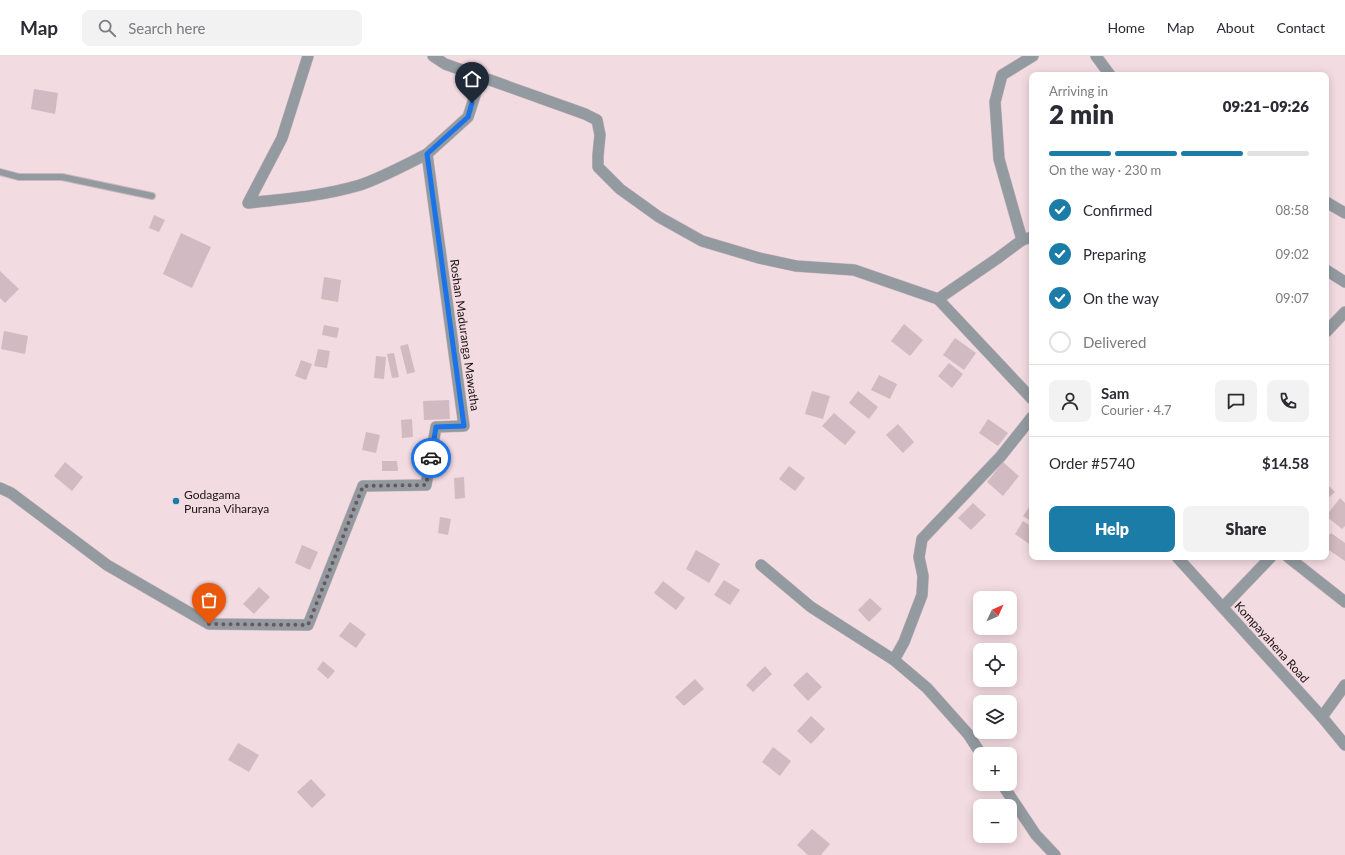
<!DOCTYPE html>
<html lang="en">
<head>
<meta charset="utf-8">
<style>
  body { margin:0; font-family:Lato,sans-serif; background:#f2f2f3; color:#2b2b33; height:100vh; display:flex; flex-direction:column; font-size:15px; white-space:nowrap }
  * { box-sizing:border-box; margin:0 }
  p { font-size:13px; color:#7c7c81 }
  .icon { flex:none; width:22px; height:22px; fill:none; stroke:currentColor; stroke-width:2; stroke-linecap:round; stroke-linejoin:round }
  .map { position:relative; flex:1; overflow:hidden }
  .sheet { position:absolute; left:1029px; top:16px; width:300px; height:488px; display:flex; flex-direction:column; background:#fff; border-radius:8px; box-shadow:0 2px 10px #0003 }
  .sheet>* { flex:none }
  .needle { width:26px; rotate:46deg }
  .buttons { position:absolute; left:973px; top:535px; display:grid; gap:8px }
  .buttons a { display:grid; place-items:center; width:44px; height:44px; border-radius:8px; background:#fff; box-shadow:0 2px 10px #0003; font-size:20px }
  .pin { position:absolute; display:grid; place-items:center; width:34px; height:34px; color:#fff; margin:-41px -17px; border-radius:50% 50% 50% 0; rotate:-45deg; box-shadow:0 0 4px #0007 }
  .pin .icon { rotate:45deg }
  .courier { position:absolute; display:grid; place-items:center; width:40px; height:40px; margin:-20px; border:3px solid #1a73e8; border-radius:50%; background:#fff; color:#222; box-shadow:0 1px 5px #0007 }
  .summary em { font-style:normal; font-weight:800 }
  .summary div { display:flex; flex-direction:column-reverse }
  .summary { display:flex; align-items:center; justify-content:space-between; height:68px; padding:0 20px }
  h1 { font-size:26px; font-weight:800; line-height:30px }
  .bar { display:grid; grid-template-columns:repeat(4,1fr); gap:6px 4px; align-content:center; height:48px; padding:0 20px }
  .bar i { height:5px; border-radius:3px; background:#e1e1e2 }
  .bar .current { background:#1c7ca8 }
  .bar p { grid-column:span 4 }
  .line { display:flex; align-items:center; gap:10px; padding:0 20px; border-top:1px solid #e1e1e2 }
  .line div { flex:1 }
  .round { display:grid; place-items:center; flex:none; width:42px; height:42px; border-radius:8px; background:#f2f2f3 }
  ol { padding:0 20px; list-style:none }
  li { display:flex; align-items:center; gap:12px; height:44px }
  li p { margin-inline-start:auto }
  li .icon { padding:4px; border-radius:50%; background:#1c7ca8; color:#fff; stroke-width:4 }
  li:last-child { color:#7c7c81 }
  li i { width:22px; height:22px; border:2px solid #e1e1e2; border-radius:50% }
  .primary-button { display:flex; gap:8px; margin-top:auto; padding:8px 20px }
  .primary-button a { flex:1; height:46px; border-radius:8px; background:#1c7ca8; color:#fff; font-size:16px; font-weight:800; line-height:46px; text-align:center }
  .primary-button a+a { background:#f2f2f3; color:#2b2b33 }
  header { display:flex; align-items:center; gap:24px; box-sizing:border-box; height:56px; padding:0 20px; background:#fff; border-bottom:1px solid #e1e1e2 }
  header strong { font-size:19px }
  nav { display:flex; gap:22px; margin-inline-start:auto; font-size:14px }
  .search { width:280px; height:36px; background:#f2f2f3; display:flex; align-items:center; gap:10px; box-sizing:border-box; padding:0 14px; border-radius:8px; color:#7c7c81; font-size:15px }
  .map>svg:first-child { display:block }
  .building { fill:#d1bac1 }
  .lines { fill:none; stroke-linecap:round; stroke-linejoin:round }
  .service-casing { stroke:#ccb7bd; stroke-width:8 }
  .minor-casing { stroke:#ccb7bd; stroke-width:12 }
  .service { stroke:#939ba1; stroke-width:6 }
  .minor { stroke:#939ba1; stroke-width:11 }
  .done { stroke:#67595d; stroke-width:4; stroke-dasharray:0 7.2 }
  .route { stroke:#1a73e8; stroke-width:5 }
  .poi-dot { fill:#1c7ca8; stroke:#f3dbe2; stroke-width:1.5 }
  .labels { text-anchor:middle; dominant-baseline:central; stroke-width:3; stroke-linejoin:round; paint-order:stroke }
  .street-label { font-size:12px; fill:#1b1315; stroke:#f3dbe2 }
  .poi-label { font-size:12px; fill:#1b1315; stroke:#f3dbe2; text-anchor:start }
</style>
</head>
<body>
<header>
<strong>Map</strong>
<div class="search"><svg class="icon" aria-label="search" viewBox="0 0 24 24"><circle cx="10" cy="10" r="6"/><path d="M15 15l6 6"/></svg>Search here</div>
<nav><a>Home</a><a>Map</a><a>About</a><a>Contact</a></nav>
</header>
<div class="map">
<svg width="1345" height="799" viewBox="0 0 1345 799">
  <rect width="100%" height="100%" fill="#f3dbe2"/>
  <g class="building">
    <polygon points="34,33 58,37 55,58 31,53"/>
    <polygon points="154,159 165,164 159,176 149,172"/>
    <polygon points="181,177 211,191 192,232 163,218"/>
    <polygon points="0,215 19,233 5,247 0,242"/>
    <polygon points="324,221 341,224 338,246 321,243"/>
    <polygon points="904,268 923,284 910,300 891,285"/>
    <polygon points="324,269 339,272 337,282 322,279"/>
    <polygon points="4,275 28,280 25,298 1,293"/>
    <polygon points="955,282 976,297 964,314 943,299"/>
    <polygon points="408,288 415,316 407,318 400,290"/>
    <polygon points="318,293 330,295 327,312 314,310"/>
    <polygon points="394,297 399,321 392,322 387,298"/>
    <polygon points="376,300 386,301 384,323 374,322"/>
    <polygon points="301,304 312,308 306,324 295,320"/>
    <polygon points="949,307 963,318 952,332 938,320"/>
    <polygon points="879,319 897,328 890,343 871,334"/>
    <polygon points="812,335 830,340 823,363 805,358"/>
    <polygon points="858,335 878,351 869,363 849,347"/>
    <polygon points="449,344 450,363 424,364 423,345"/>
    <polygon points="834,357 856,376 845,389 822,370"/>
    <polygon points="412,363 413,381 402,382 401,364"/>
    <polygon points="988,363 1008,377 998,390 979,377"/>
    <polygon points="898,368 914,386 903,397 886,379"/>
    <polygon points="366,376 380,379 376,397 362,394"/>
    <polygon points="382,405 397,405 398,415 382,415"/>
    <polygon points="65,406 83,421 72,435 54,420"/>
    <polygon points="1003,406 1019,420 1003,440 987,426"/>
    <polygon points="789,410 805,422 795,435 779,423"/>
    <polygon points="464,421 465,442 455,443 454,422"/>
    <polygon points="1326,427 1335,436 1326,444"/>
    <polygon points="1340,442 1345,447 1345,470 1342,473 1326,460"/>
    <polygon points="973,447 986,459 971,474 958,462"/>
    <polygon points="1032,447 1032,466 1023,460"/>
    <polygon points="440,461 451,463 448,479 438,477"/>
    <polygon points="1023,465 1032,471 1032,490 1015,478"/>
    <polygon points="1331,477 1345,487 1345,505 1326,492 1326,483"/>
    <polygon points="302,489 318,496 310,514 295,507"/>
    <polygon points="696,494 720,508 709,527 686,513"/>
    <polygon points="724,524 740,534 730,549 714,539"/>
    <polygon points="663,525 685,542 676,554 654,537"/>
    <polygon points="259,531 270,541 254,558 243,548"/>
    <polygon points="870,542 882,553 869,566 858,554"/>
    <polygon points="350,566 366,578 356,592 339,580"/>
    <polygon points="323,605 335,615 328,623 317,613"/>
    <polygon points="765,610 772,618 753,636 746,629"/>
    <polygon points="807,616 822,631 808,645 793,629"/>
    <polygon points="695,623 704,633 684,650 675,641"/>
    <polygon points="811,660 825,673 811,688 797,675"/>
    <polygon points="238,687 259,699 249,716 228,704"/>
    <polygon points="773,691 791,705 780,720 762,706"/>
    <polygon points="311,723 326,739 312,752 297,736"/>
    <polygon points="812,773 830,788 821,799 808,799 797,789"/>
  </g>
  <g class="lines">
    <g class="service-casing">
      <polyline id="service" points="0,116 19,121 62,121 152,140"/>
    </g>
    <g class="minor-casing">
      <g id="minor">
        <path d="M308,0L282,82L248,147C285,143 323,140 360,129C381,122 407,108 427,98"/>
        <polyline points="433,0 445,8 585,58 597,64 600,79 598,99 598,111 620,133 659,161 702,185 759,202 796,210 854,214 938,243 998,202 1022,184 999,103 995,46 1002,19 1033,0"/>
        <polyline points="1096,0 1110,19"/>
        <polyline points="1326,146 1345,157"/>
        <polyline points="1022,184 1032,181"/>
        <polyline points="1326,214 1345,226"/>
        <polyline points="938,243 1032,343"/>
        <polyline points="1326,276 1345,256"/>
        <polyline points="0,432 11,437 107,509 209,568 308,569 363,430 426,429 436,371 464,370 427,98 468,61 481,21"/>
        <polyline points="1177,501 1322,661 1345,689"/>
        <polyline points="1288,501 1345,546"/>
        <polyline points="761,509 811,551 894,604 927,632 968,678 981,698"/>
        <polyline points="1223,551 1271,501"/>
        <polyline points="894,604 904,586 922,539 923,520 919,501 922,483 1001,400 1032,361"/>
        <polyline points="1322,661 1345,629"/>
        <polyline points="1002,728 1036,779 1055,799"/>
      </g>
    </g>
    <use href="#service" class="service"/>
    <use href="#minor" class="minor"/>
  </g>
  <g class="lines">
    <polyline class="done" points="209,568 308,569 363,430 426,429 431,402"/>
    <polyline class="route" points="431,402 436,371 464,370 427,98 468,61 472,47"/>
  </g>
  <circle class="poi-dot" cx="176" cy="445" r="4"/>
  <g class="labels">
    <g class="street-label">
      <text transform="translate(465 279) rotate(82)">Roshan Maduranga Mawatha</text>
      <text transform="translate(1272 586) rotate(48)">Kompayahena Road</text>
    </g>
    <g class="poi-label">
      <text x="184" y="438">Godagama<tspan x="184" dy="14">Purana Viharaya</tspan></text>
    </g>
  </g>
</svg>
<div class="buttons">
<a><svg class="needle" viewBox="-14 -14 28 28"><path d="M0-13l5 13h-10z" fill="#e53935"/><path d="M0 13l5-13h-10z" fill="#7c7c81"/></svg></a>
<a><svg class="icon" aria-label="locate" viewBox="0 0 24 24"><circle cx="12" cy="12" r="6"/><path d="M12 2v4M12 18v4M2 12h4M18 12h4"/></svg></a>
<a><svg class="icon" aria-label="layers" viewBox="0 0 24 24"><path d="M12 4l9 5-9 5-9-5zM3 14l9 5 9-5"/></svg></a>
<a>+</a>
<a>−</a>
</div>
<div class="pin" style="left:209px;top:568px;background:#ea580c"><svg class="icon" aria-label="bag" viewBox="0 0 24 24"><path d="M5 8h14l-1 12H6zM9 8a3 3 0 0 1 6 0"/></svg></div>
<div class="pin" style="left:472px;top:47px;background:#1f2937"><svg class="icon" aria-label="home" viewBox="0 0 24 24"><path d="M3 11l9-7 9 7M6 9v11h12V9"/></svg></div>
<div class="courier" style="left:431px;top:402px"><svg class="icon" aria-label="car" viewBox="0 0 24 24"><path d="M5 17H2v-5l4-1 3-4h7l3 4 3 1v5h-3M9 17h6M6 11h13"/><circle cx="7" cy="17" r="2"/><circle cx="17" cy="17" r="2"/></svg></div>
<section class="sheet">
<div class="summary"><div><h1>2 min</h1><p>Arriving in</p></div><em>09:21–09:26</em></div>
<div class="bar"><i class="current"></i><i class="current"></i><i class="current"></i><i></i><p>On the way · 230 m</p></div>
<ol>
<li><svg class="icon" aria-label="check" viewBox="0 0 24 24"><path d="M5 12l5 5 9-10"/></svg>Confirmed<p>08:58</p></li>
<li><svg class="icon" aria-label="check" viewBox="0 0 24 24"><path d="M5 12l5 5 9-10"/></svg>Preparing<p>09:02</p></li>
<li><svg class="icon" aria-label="check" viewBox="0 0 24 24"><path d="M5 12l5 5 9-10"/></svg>On the way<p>09:07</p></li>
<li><i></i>Delivered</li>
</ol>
<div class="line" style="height:72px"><a class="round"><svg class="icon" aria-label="person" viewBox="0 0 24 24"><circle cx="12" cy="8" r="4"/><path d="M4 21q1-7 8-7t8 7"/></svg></a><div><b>Sam</b><p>Courier · 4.7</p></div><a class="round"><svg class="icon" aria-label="chat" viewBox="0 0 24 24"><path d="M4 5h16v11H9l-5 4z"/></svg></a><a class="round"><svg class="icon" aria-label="phone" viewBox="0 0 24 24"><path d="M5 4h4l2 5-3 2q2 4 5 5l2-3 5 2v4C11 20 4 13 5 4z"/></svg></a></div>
<div class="line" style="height:52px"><div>Order #5740</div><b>$14.58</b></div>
<div class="primary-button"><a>Help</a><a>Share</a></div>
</section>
</div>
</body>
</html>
